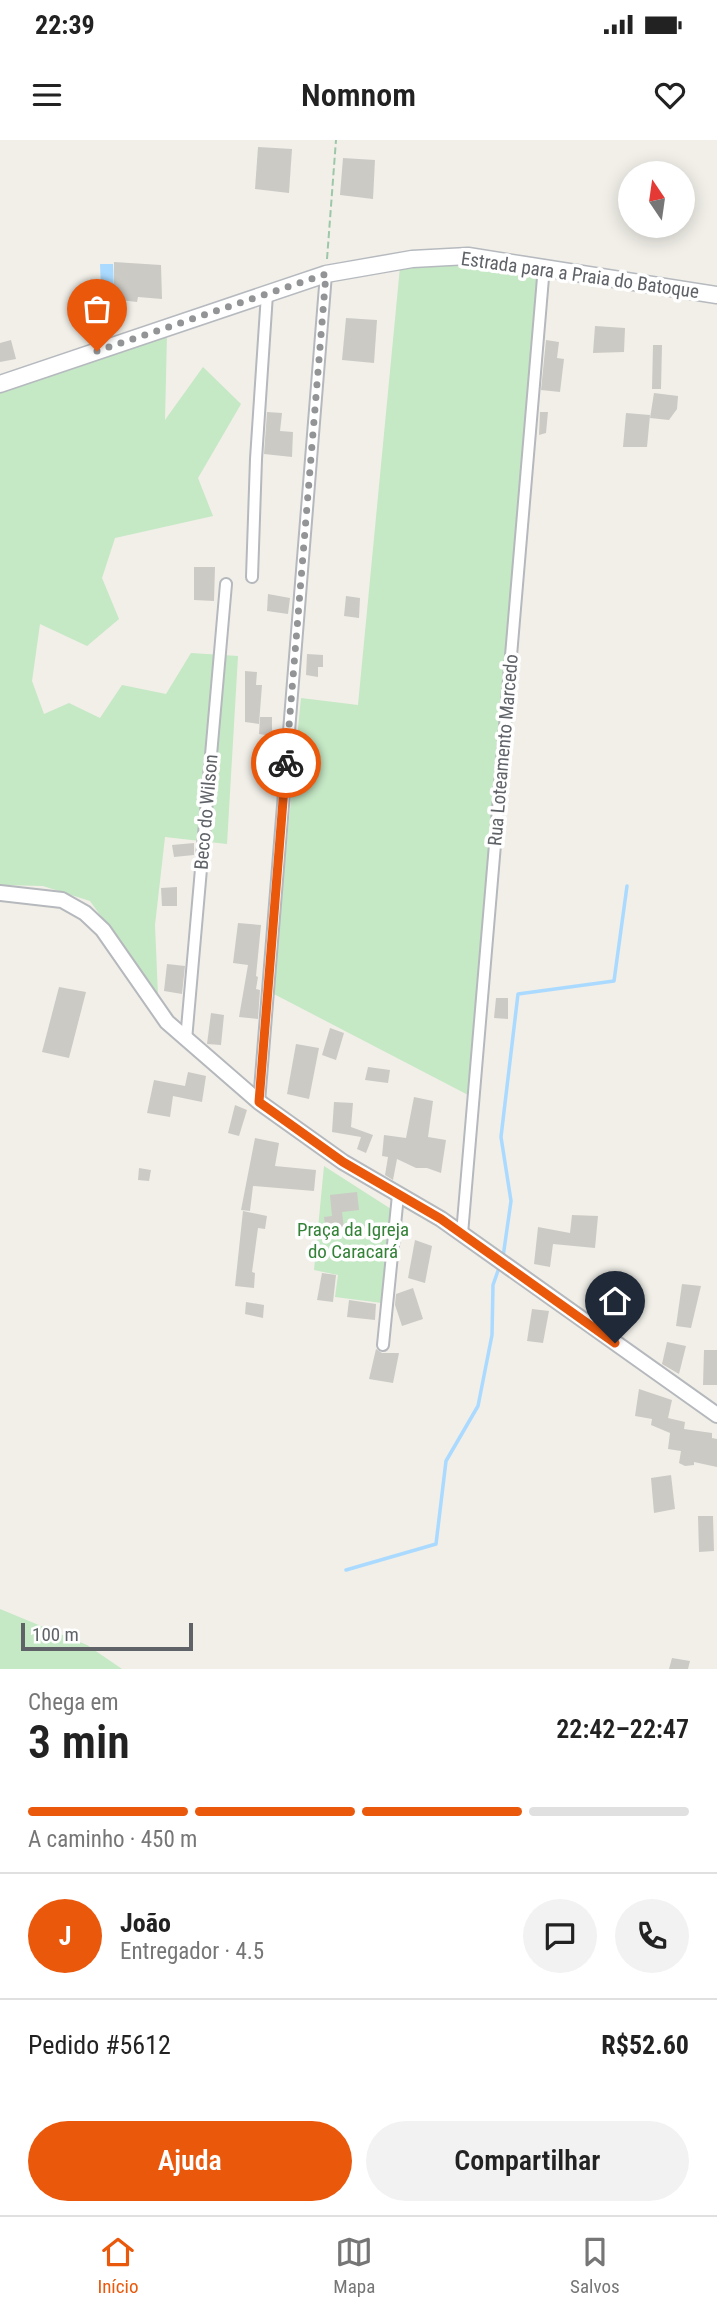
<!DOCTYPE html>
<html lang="pt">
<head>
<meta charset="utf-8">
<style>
  body { margin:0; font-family:"Roboto Condensed",sans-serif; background:#f2f2f2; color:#222; height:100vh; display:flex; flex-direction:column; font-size:26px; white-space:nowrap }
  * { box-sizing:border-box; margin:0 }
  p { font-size:23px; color:#767676 }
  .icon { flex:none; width:38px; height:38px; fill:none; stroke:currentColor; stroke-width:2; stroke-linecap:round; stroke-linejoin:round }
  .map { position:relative; height:1529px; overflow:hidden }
  .details { display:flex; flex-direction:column; background:#fff; flex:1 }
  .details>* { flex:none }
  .needle { width:46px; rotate:347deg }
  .fabs { position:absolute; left:618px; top:21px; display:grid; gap:14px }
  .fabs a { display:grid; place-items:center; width:77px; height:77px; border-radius:50%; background:#fff; box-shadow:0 4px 18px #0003; font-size:35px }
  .scale { position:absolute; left:21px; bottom:18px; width:172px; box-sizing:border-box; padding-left:7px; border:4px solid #5f6368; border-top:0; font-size:19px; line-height:24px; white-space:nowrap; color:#5f6368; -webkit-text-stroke:5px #fff; paint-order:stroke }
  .pin { position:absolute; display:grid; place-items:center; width:60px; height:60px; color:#fff; margin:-72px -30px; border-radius:50% 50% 50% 0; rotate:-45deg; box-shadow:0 0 7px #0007 }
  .pin .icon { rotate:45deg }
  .courier { position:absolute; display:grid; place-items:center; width:70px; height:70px; margin:-35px; border:5px solid #ea580c; border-radius:50%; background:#fff; color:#222; box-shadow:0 2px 9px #0007 }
  .head em { font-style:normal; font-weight:600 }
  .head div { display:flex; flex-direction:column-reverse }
  .head { display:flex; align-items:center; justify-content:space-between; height:119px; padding:0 28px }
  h1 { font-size:46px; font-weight:600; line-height:52px }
  .bar { display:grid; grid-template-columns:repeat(4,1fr); gap:10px 7px; align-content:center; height:84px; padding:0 28px }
  .bar i { height:9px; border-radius:5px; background:#e0e0e0 }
  .bar .current { background:#ea580c }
  .bar p { grid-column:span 4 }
  .line { display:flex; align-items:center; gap:18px; padding:0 28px; border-top:2px solid #e0e0e0 }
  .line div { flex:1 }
  .round { display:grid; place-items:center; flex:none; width:74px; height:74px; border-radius:37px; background:#f2f2f2 }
  .action { display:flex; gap:14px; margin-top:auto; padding:14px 28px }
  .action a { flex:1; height:80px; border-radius:42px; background:#ea580c; color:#fff; font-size:28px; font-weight:600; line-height:80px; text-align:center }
  .action a+a { background:#f2f2f2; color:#222 }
  .status { display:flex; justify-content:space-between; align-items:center; height:49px; padding:0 35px; background:#fff; direction:ltr }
  .status svg { height:19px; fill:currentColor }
  header { display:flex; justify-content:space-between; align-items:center; height:91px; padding:0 28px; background:#fff; font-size:32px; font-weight:600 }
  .menu { display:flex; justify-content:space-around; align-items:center; height:98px; border-top:2px solid #e0e0e0; background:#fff; font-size:19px; color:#767676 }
  .menu a { display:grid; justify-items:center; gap:4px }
  .menu .current { color:#ea580c }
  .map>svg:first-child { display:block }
  .green { fill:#c5e8c5 }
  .water { fill:#aadaff }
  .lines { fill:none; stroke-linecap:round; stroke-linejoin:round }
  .stream { stroke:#aadaff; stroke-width:3.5 }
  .building { fill:#cccac5 }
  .minor-casing { stroke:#b5b8bc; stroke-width:14 }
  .tertiary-casing { stroke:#b5b8bc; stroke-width:18 }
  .secondary-casing { stroke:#b6babf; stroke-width:19 }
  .path { stroke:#9cc7a9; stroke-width:2; stroke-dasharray:7 3.5; stroke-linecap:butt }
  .minor { stroke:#fff; stroke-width:10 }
  .tertiary { stroke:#fff; stroke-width:14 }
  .secondary { stroke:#fff; stroke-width:16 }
  .done { stroke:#929495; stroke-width:7; stroke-dasharray:0 12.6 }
  .route { stroke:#ea580c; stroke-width:9 }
  .labels { text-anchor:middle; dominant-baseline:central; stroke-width:7; stroke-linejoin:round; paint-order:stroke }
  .street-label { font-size:19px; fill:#5f6368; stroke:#fff }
  .park-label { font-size:19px; fill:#348238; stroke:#fff }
</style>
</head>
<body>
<div class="status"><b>22:39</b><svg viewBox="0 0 49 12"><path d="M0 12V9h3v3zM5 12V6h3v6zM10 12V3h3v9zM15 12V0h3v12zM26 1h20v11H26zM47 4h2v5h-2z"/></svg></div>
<header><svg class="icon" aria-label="menu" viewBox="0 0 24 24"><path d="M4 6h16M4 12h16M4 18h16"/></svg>Nomnom<svg class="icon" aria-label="heart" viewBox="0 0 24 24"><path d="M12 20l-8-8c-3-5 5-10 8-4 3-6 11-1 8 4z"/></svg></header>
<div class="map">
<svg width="717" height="1529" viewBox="0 0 717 1529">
  <rect width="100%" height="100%" fill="#f1efe8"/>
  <g class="green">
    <polygon points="465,124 540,136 472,957 272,853 301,558 358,565 400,127"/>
    <polygon points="167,194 165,280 203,227 241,264 198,338 213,376 115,398 102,438 119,479 87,506 40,484 32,541 44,574 69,563 100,578 122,545 166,554 191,513 238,516 227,704 165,697 155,785 158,856 90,761 43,746 0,745 0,251"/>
    <polygon points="324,1026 391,1069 382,1163 335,1157 338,1135 314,1130"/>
    <polygon points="0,1469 87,1505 122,1529 0,1529"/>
  </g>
  <polygon class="water" points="100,124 113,124 114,149 101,149"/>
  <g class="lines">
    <g class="stream">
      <polyline points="503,1117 511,1061 501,997 518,854 614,841 627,746"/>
      <polyline points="346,1430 436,1404 446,1321 478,1266 492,1195 493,1145 500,1125"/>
    </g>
  </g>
  <g class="building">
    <polygon points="258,7 292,9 289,53 255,49"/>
    <polygon points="343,18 375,20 373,59 340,55"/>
    <polygon points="114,122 161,125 162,159 138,157 137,162 103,158 104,164 93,166 88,163 86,148 114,146"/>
    <polygon points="346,178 377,180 374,223 342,220"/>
    <polygon points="595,186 625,188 624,212 593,213"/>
    <polygon points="11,200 16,219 0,222 0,203"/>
    <polygon points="546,200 559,202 557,218 564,219 560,252 541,250"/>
    <polygon points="653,205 662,205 661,249 652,249"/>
    <polygon points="654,253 678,256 677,269 669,280 650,278"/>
    <polygon points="267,272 282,273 280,291 293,292 292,317 264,314"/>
    <polygon points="540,272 548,272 546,293 539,295"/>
    <polygon points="626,273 650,275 647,307 623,307"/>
    <polygon points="194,427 215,427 214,461 194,460"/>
    <polygon points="268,454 290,458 288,474 267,471"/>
    <polygon points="346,456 360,458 359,478 344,476"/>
    <polygon points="307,514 323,515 323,527 318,527 318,537 306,535"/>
    <polygon points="245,531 257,532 256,545 262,545 259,584 245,582"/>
    <polygon points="260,577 272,577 272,596 259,594"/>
    <polygon points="194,703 194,715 174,717 172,705"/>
    <polygon points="177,747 177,766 162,766 161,748"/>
    <polygon points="238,783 261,785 256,836 258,837 256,849 260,850 258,879 239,877 248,825 233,823"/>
    <polygon points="167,824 185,826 182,854 164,851"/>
    <polygon points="59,847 86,852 69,918 42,912"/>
    <polygon points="496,858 508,858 508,879 494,878"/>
    <polygon points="211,873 224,875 221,905 207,904"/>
    <polygon points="330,888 344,893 336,920 322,915"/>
    <polygon points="296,904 319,908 309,959 287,954"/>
    <polygon points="368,927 390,930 388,943 365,940"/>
    <polygon points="188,932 206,936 202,962 173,956 170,977 147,973 154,940 185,946"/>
    <polygon points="414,957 433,961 428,997 446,1000 441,1033 427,1028 416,1028 397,1019 393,1040 385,1035 388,1017 382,1016 384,995 406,998"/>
    <polygon points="334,962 353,963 351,987 373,995 366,1013 357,1009 361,997 332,992"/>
    <polygon points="235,965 247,970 239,996 228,993"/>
    <polygon points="255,998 279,1003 275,1026 316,1030 314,1051 253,1046 250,1071 241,1070"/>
    <polygon points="139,1028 151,1030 149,1041 138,1040"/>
    <polygon points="357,1052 359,1070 342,1072 344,1089 326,1091 324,1077 332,1076 330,1055"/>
    <polygon points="243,1071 267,1076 265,1089 258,1088 252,1132 255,1133 254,1148 235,1146"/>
    <polygon points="572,1075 598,1076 595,1108 553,1104 550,1127 534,1124 538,1087 570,1093"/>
    <polygon points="415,1100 432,1106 425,1143 408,1138"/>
    <polygon points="322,1133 336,1135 333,1162 317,1160"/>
    <polygon points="682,1144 701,1146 691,1188 676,1186"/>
    <polygon points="413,1148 423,1179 402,1186 395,1165 396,1154"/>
    <polygon points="349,1160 376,1164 375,1180 347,1177"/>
    <polygon points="246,1162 264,1165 263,1178 245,1174"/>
    <polygon points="532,1169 549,1171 543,1203 527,1201"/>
    <polygon points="667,1202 686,1206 679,1234 662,1224"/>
    <polygon points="376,1209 382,1213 399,1213 393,1243 369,1239"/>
    <polygon points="704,1210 717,1210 717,1245 703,1245"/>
    <polygon points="639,1249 672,1260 668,1278 685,1282 684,1289 712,1293 712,1298 717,1299 717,1327 694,1322 694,1325 685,1326 679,1323 681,1311 668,1309 670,1293 651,1285 652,1279 635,1276"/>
    <polygon points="671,1335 675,1369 654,1373 651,1338"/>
    <polygon points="698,1376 713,1376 714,1411 699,1412"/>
    <polygon points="672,1518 690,1521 688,1529 669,1529"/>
  </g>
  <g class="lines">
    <g class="minor-casing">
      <g id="minor">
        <polyline points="252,437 256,319 267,154"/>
        <polyline points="186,900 226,444"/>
        <polyline points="259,962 326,134"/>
        <polyline points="462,1094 544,126"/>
        <polyline points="383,1205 398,1055"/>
      </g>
    </g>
    <g class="tertiary-casing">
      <polyline id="tertiary" points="0,753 62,760 85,773 103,790 167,882 259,962 343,1022 441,1079 717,1275"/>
    </g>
    <g class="secondary-casing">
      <polyline id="secondary" points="0,244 326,134 412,119 468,116 717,155"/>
    </g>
    <polyline class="path" points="327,119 336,0"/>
    <use href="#minor" class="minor"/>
    <use href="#tertiary" class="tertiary"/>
    <use href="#secondary" class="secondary"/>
  </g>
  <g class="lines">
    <polyline class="done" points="97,211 326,134 286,623"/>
    <polyline class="route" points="286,623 259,962 343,1022 441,1079 615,1203"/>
  </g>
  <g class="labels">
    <g class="street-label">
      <text transform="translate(580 135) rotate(8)">Estrada para a Praia do Batoque</text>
      <text transform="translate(503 610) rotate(-85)">Rua Loteamento Marcedo</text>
      <text transform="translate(206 672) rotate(-85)">Beco do Wilson</text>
    </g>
    <g class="park-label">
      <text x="353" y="1089">Praça da Igreja<tspan x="353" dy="22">do Caracará</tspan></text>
    </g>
  </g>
</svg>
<div class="fabs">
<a><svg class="needle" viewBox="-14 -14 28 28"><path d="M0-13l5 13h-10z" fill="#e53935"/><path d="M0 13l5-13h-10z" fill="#767676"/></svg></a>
</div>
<div class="scale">100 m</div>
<div class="pin" style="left:97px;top:211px;background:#ea580c"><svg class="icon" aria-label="bag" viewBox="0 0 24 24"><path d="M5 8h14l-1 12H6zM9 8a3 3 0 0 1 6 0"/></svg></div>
<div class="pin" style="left:615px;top:1203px;background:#1f2937"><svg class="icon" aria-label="home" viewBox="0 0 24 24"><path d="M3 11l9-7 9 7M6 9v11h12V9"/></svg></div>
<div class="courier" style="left:286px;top:623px"><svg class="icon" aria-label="bike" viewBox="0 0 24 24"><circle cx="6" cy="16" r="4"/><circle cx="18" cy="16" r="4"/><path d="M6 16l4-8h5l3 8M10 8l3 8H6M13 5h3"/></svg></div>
</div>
<section class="details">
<div class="head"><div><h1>3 min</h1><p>Chega em</p></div><em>22:42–22:47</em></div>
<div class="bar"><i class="current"></i><i class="current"></i><i class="current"></i><i></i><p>A caminho · 450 m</p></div>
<div class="line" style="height:126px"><b class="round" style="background:#ea580c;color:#fff">J</b><div><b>João</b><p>Entregador · 4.5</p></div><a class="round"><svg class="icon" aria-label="chat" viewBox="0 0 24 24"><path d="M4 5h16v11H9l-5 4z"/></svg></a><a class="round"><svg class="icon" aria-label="phone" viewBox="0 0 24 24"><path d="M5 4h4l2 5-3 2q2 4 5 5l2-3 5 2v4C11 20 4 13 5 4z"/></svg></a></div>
<div class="line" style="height:91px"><div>Pedido #5612</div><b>R$52.60</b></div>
<div class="action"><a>Ajuda</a><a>Compartilhar</a></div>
</section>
<nav class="menu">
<a class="current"><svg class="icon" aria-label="home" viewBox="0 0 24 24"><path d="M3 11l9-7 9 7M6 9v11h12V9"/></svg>Início</a>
<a><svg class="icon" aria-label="map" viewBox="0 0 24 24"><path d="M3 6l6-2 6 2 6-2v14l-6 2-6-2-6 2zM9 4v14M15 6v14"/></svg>Mapa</a>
<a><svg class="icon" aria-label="saved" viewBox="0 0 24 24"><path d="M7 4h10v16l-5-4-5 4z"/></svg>Salvos</a>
</nav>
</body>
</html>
